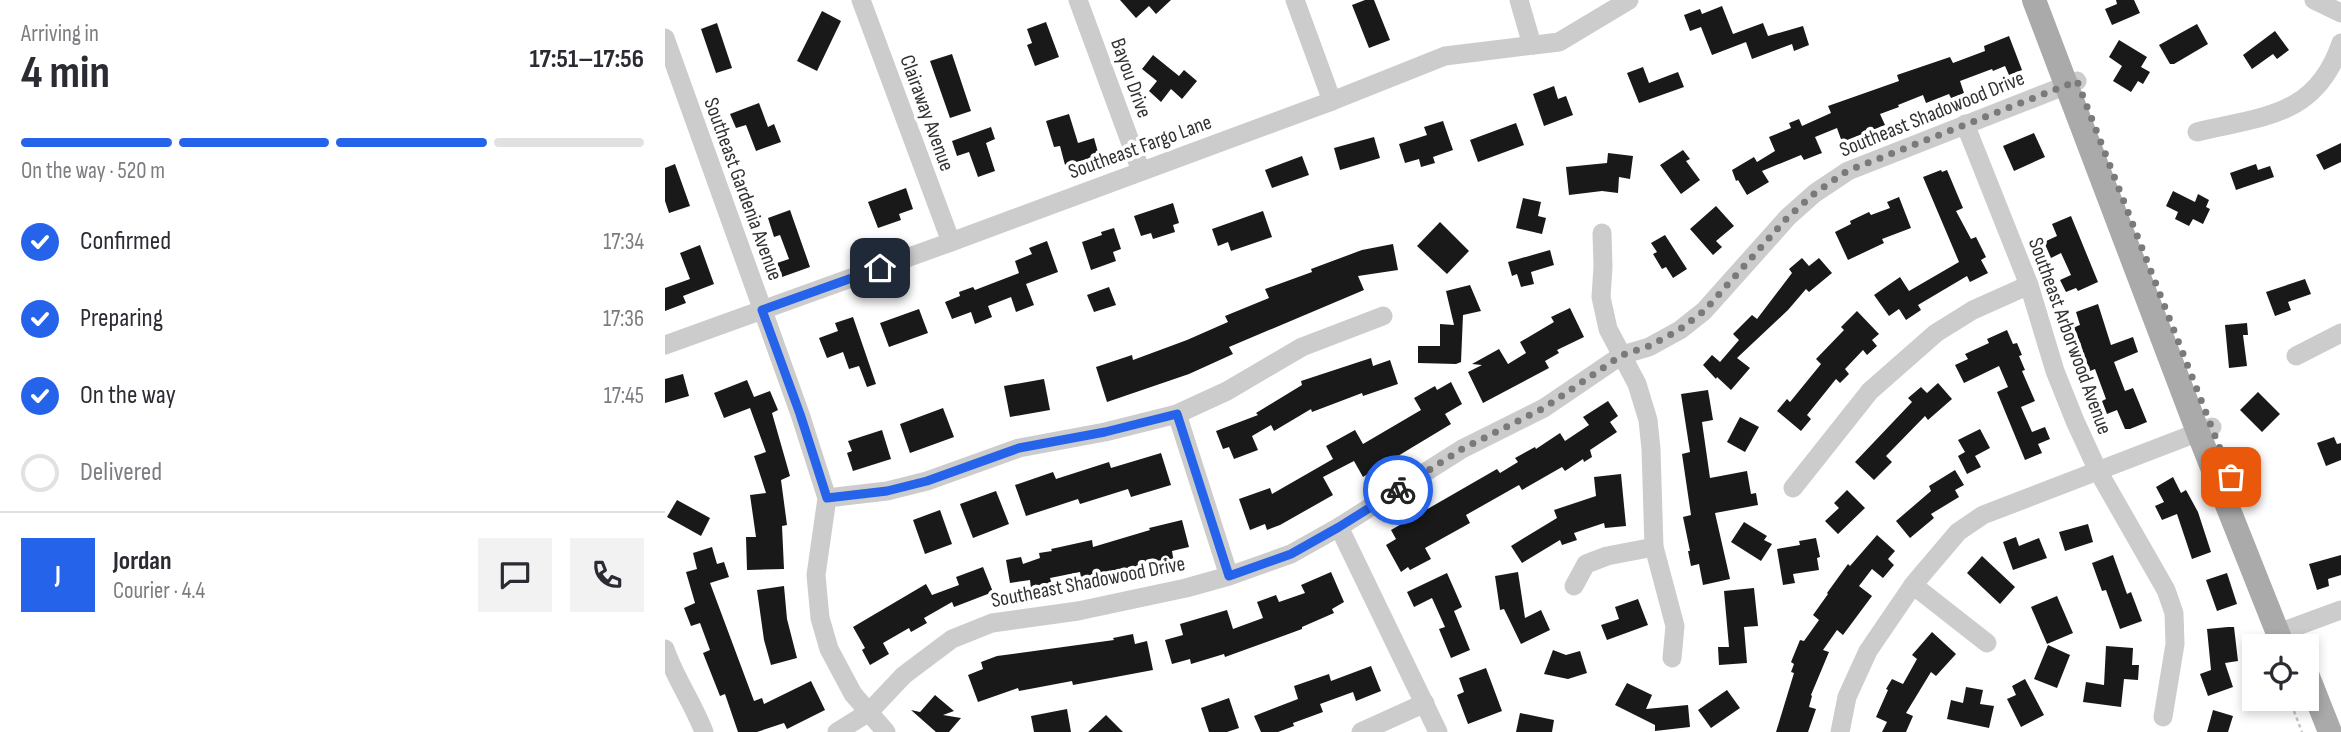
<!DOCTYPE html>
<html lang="en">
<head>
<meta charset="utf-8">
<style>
  body { margin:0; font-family:"Sofia Sans Condensed",sans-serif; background:#f2f2f3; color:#2b2b33; height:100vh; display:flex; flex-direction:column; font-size:26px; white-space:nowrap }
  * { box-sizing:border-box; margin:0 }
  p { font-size:23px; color:#7c7c81 }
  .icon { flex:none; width:38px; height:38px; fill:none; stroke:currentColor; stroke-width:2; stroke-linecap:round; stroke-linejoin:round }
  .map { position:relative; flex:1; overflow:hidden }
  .panel { display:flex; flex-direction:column; background:#fff; width:665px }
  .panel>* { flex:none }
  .buttons { position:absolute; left:1577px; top:634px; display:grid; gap:14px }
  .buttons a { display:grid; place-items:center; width:77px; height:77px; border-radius:0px; background:#fff; box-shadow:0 4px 10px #0003; font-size:35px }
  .pin { position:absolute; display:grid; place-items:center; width:60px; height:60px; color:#fff; margin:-30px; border-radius:14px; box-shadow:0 4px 10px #0006 }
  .courier { position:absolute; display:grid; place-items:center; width:70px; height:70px; margin:-35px; border:5px solid #2563eb; border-radius:50%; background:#fff; color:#222; box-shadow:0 2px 9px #0007 }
  .overview em { font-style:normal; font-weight:700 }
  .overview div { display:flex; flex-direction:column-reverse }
  .overview { display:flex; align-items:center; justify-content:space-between; height:119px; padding:0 21px }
  h1 { font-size:46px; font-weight:700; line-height:52px }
  .bar { display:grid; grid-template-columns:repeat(4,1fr); gap:10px 7px; align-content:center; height:84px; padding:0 21px }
  .bar i { height:9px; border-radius:5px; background:#e1e1e2 }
  .bar .on { background:#2563eb }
  .bar p { grid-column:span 4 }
  .line { display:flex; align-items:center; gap:18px; padding:0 21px; border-top:2px solid #e1e1e2 }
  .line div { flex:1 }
  .round { display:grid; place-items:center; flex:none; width:74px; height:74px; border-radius:0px; background:#f2f2f3 }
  ol { padding:0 21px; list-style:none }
  li { display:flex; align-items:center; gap:21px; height:77px }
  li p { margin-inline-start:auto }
  li .icon { padding:7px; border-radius:50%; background:#2563eb; color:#fff; stroke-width:4 }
  li:last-child { color:#7c7c81 }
  li i { width:38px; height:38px; border:4px solid #e1e1e2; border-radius:50% }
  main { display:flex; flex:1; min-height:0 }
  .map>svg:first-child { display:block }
  .building { fill:#191919 }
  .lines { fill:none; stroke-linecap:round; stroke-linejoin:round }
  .path { stroke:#c2c2c2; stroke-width:2.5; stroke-dasharray:3.5 3.5; stroke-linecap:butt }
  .minor { stroke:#ccc; stroke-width:19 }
  .major { stroke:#aaa; stroke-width:24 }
  .done { stroke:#7a7a7a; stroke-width:7; stroke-dasharray:0 12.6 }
  .route { stroke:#2563eb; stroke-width:9 }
  .labels { text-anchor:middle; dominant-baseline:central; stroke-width:7; stroke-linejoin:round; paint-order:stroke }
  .street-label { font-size:21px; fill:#323232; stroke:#fff }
</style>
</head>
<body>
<main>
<section class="panel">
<div class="overview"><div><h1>4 min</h1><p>Arriving in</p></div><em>17:51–17:56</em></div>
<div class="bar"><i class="on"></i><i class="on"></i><i class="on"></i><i></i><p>On the way · 520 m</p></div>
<ol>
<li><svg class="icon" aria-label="check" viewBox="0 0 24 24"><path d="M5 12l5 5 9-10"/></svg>Confirmed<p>17:34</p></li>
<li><svg class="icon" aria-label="check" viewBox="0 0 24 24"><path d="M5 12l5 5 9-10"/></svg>Preparing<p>17:36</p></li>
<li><svg class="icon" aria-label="check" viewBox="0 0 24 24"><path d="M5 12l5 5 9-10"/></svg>On the way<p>17:45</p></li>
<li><i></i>Delivered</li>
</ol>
<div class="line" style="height:126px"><b class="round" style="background:#2563eb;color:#fff">J</b><div><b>Jordan</b><p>Courier · 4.4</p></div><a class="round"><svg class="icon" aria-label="chat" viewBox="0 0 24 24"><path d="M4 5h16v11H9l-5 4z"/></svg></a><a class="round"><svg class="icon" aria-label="phone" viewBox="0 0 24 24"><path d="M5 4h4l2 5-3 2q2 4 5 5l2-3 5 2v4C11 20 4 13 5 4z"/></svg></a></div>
</section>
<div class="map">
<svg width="1676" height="732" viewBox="0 0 1676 732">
  <rect width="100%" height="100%" fill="#fff"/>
  <g class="building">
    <polygon points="455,0 506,0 491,14 484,6 471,18"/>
    <polygon points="700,0 709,0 725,40 704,48 687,5"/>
    <polygon points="1451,0 1469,0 1475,13 1447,25 1440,9 1452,4"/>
    <polygon points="1057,6 1068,34 1098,23 1103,36 1138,26 1144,45 1129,51 1127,44 1087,59 1081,42 1047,55 1036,27 1025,31 1019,15 1035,9 1037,14"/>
    <polygon points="157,11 176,21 152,71 132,61"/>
    <polygon points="381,22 394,57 370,66 362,45 367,43 362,29"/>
    <polygon points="52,23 67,68 51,73 36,29"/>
    <polygon points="1532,24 1543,44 1509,64 1505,64 1494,45"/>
    <polygon points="1610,31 1624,50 1612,59 1608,54 1587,69 1578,55"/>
    <polygon points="1344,36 1357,70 1344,75 1340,66 1328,71 1327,69 1295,81 1299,93 1286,98 1284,94 1261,103 1258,95 1233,105 1234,107 1215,114 1220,125 1177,142 1172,128 1150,137 1157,153 1139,160 1136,155 1097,171 1104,182 1082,195 1073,180 1071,181 1067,170 1089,157 1092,162 1110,151 1104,137 1126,128 1124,123 1134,119 1137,126 1166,113 1163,106 1234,81 1232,75 1285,57 1288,63 1320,51 1319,46"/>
    <polygon points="1454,40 1482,57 1476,67 1485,72 1478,84 1473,81 1466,92 1448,81 1457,66 1444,57"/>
    <polygon points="287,54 306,111 285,118 265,61"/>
    <polygon points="488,55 514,76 519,70 532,81 517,99 506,89 496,102 484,91 492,81 477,69"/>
    <polygon points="978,67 984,83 1013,72 1019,87 974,103 962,73"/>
    <polygon points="889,86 893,99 901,96 908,115 879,126 868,94"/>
    <polygon points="94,103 103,127 109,124 116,142 91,151 81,125 71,128 65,114"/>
    <polygon points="404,114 413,143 429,138 434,156 400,165 395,146 389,147 381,121"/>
    <polygon points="778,121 788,150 768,157 770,163 756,167 754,159 740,163 734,144 762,135 759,127"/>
    <polygon points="851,123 859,145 813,162 805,140"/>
    <polygon points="326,127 330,139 321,143 330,171 313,177 304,152 292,156 287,141"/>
    <polygon points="1369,133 1380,157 1349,171 1338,146"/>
    <polygon points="709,137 715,158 675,170 669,148"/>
    <polygon points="1676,143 1676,162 1659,170 1651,155"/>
    <polygon points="1018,150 1025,159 1021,161 1035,180 1016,194 995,165"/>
    <polygon points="943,153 968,156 965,179 954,177 953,193 937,191 904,195 901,167 942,163"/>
    <polygon points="637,156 644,175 607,188 600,170"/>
    <polygon points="10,164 25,206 4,213 0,201 0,168"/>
    <polygon points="1591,164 1593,170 1605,166 1609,177 1571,190 1565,173"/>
    <polygon points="1276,170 1277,172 1282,170 1298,208 1291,211 1306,239 1311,237 1321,257 1316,260 1323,273 1305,282 1302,276 1253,305 1256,310 1241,320 1234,309 1224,316 1209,295 1235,277 1244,291 1294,262 1258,177"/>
    <polygon points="241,188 248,209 234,214 236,220 213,228 203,202"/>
    <polygon points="1508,191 1530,202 1533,194 1544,200 1541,207 1545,209 1538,224 1528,219 1524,226 1510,219 1513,212 1501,206"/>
    <polygon points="1234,197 1246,228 1217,239 1219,243 1183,260 1170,232 1186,224 1185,221 1204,212 1206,215 1225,208 1222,202"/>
    <polygon points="858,198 876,202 873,216 881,218 877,234 851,228"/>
    <polygon points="508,203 514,223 508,225 510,232 488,239 486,233 476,236 469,216"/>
    <polygon points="1051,206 1069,226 1051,241 1057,247 1048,255 1025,229"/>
    <polygon points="125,210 145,267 117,277 112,263 124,259 115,235 109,237 103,218"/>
    <polygon points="598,211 607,237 566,251 563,242 553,246 547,229"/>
    <polygon points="1406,216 1433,282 1413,291 1411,288 1401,292 1395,280 1406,275 1396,253 1386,258 1379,242 1392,236 1387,224"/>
    <polygon points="775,222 804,251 782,274 752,246"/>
    <polygon points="449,228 456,249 448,252 451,261 426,270 417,242 437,235 436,232"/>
    <polygon points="1000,235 1022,269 1008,278 1001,267 997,269 988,254 992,252 986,243"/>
    <polygon points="382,241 393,272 361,284 369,305 351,312 346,297 323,306 327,317 310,324 306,312 287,319 280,302 295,296 294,292 308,287 310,290 354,273 350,261 367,254 364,248"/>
    <polygon points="728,244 733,270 693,276 699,290 564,347 568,354 524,374 442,402 431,367 467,355 468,360 522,340 563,322 560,316 604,298 600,289 647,272 646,269 697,250"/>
    <polygon points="35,245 49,284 18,296 21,303 0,311 0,288 25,279 15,253"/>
    <polygon points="885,250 889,265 866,272 869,284 856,287 852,274 847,276 843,262"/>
    <polygon points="1137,258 1144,266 1154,258 1167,273 1144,292 1141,289 1123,310 1072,358 1085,368 1066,390 1052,377 1051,379 1038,365 1047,355 1055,362 1074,340 1068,334 1087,315 1092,319 1127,273 1124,269"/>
    <polygon points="1640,279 1646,294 1623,302 1626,310 1610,316 1601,292"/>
    <polygon points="805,285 816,311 798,315 796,362 791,364 753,363 753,346 775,346 775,324 789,325 781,291"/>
    <polygon points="444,287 451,305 429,312 422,295"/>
    <polygon points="1433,304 1446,345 1468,337 1473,352 1449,362 1460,391 1468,388 1482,422 1465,429 1460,429 1452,410 1442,414 1437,401 1441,399 1430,369 1425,371 1409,327 1415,325 1411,312"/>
    <polygon points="905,308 919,337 892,350 894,353 880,361 884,368 818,403 803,372 817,365 807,364 834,349 843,364 861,353 855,342 889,322 886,317"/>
    <polygon points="254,309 263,333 224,347 215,323"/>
    <polygon points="1192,311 1214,334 1207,340 1212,346 1202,355 1198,350 1180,369 1184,374 1175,383 1171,379 1142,415 1146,419 1136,431 1112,411 1122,399 1125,402 1156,364 1151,359 1179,330 1176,327"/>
    <polygon points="188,317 211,384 202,387 194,366 184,369 178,352 162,358 154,338 173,331 170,323"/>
    <polygon points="1582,323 1583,335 1578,335 1582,366 1564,368 1560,325"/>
    <polygon points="1342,330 1348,344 1352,343 1357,355 1354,356 1360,370 1357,371 1370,401 1356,407 1367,432 1380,427 1385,439 1373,444 1377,453 1360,460 1332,392 1343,387 1334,366 1299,383 1290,365 1303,359 1300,354 1324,343 1322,339"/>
    <polygon points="706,358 708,366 725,360 733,384 698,396 697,393 647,412 646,409 609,431 606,425 587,436 593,450 569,459 564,447 558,449 551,431 593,415 591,413 637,385 636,381"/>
    <polygon points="18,374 24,396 0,403 0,379"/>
    <polygon points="379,379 385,410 345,417 339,386"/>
    <polygon points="82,380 89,397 105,391 113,410 107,413 125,476 116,480 122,525 117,526 119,569 82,570 81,537 91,537 85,495 101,493 89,456 101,452 85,408 59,418 49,393"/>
    <polygon points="786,382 797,404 780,414 786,424 698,477 689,461 658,477 668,495 615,525 602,530 600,524 585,530 574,499 605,488 607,494 668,459 661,446 690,430 698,444 756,410 749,398 770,386 772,390"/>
    <polygon points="1273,383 1287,399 1263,420 1260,416 1221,456 1227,462 1209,480 1190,462 1247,402 1243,398 1256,387 1262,393"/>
    <polygon points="1043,390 1048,420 1037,422 1045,478 1082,471 1086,494 1091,493 1093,505 1050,513 1065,579 1038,585 1034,564 1026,566 1023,551 1025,551 1018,517 1026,515 1017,454 1025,452 1016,394"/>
    <polygon points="1593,392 1615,414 1597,432 1575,410"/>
    <polygon points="943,401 953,416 945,422 952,432 925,450 927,457 919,462 918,459 900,471 897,467 857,490 854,485 801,515 805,523 760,548 766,559 745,570 743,567 736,572 721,545 731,539 726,530 832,469 835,473 853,462 850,458 870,447 871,449 895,433 900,441 924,425 918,417"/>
    <polygon points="278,408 289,437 245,453 235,424"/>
    <polygon points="1075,417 1094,427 1080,452 1062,442"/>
    <polygon points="1315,429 1325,448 1310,456 1316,467 1302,474 1293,456 1300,452 1293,440"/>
    <polygon points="217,430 226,459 188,471 182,453 187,451 183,441"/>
    <polygon points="1669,437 1672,444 1676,443 1676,460 1661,466 1652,443"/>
    <polygon points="496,453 506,485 466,497 463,489 415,504 413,499 361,516 350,485 388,472 391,479 444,462 446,468"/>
    <polygon points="1290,470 1299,485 1290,490 1294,497 1266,514 1269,518 1245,538 1231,521 1266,491 1264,486"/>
    <polygon points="956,474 961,526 940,528 939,523 909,533 912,540 897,545 895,540 857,563 846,546 892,518 889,510 931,496 929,477"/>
    <polygon points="1508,477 1516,493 1521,490 1533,512 1546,552 1527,559 1512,514 1497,520 1490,506 1499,502 1491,487"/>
    <polygon points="1182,490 1200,508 1173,534 1160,521 1174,508 1169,503"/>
    <polygon points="331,491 344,524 308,538 295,504"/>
    <polygon points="12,500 45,518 36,536 2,517"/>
    <polygon points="275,510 287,544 260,554 248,520"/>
    <polygon points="517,520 524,547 507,551 509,563 494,567 493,563 446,577 417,582 415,572 385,578 387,585 366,589 365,580 345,583 341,560 356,557 358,564 375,558 374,553 387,551 386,549 427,540 428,547 485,530 484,528"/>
    <polygon points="1079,522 1102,536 1099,540 1107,544 1096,561 1066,542"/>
    <polygon points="1423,524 1428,542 1400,551 1394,532"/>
    <polygon points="1212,535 1230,551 1223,559 1229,565 1218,578 1207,569 1194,586 1207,596 1178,635 1172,630 1158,650 1164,652 1146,695 1147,696 1144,707 1151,709 1143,732 1111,732 1129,673 1126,672 1129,664 1126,662 1135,640 1139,641 1154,620 1148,615 1163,594 1162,593 1183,564 1185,566"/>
    <polygon points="1351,537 1354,546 1374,538 1382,558 1348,570 1338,542"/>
    <polygon points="1151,538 1155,557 1152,558 1154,570 1128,574 1130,583 1118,585 1112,549 1135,545 1134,541"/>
    <polygon points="47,547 52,564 59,562 64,577 45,583 89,701 97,698 99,704 146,681 160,710 122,729 119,723 92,732 73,732 60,694 55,696 38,653 45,650 35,623 26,626 19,608 30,603 21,572 32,569 28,553"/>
    <polygon points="1448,555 1462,594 1466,592 1477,621 1455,629 1441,590 1437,591 1427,563"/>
    <polygon points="1676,555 1676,575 1663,579 1664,586 1652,590 1644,564"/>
    <polygon points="1317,556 1350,587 1335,604 1302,573"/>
    <polygon points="318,567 328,592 289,607 287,602 259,618 262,623 246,632 244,628 218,643 224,654 205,665 197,650 200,648 188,627 261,584 267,595 294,585 291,577"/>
    <polygon points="666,572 679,602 667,609 669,613 637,627 637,629 560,657 559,654 526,664 525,659 507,664 500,640 518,635 515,624 562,610 568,629 598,618 592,602 611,595 614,602 640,593 636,585"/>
    <polygon points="853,572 860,618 876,610 885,630 856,644 839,609 835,610 830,576"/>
    <polygon points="782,573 797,607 789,611 805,650 786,658 774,629 780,627 767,598 749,607 742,592"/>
    <polygon points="1562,573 1572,604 1552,611 1541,580"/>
    <polygon points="119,586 122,619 132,658 106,665 99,640 92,590"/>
    <polygon points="1089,588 1093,626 1079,627 1082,663 1054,665 1053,647 1064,647 1059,591"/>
    <polygon points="1392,596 1408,633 1382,644 1366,607"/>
    <polygon points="973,599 983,625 942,640 936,625 954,619 950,607"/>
    <polygon points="1563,627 1569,627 1573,661 1560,663 1568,687 1543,696 1535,674 1546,670 1542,629"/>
    <polygon points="1267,632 1291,654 1271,676 1266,672 1241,713 1248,716 1241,732 1217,732 1222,722 1211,717 1223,690 1221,689 1227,679 1238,684 1252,659 1247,655"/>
    <polygon points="468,634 470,644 482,641 488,670 408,685 407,681 354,691 353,688 313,702 303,675 318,669 316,662 332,656 449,640 448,638"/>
    <polygon points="1383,645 1405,655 1392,688 1369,679"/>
    <polygon points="1441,646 1468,648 1467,665 1474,665 1473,680 1459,679 1456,707 1418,702 1421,682 1439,685"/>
    <polygon points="888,650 901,655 915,651 922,673 903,679 879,674"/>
    <polygon points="706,666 716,691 691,701 688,692 655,704 658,712 628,723 629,726 613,732 596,732 589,716 633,699 629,686 664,674 666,681"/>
    <polygon points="821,668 837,711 803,724 792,695 799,692 794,678"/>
    <polygon points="1360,679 1379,715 1356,727 1342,699 1351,695 1347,686"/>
    <polygon points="962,683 987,695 981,709 1023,705 1025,727 990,731 990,725 950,705"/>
    <polygon points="1301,687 1318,690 1315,704 1329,706 1324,728 1282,719 1286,700 1298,703"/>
    <polygon points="1062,690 1075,708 1046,728 1033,710"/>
    <polygon points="270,695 289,711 278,715 296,718 284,732 271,732 246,710 255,712"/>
    <polygon points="564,698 574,728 562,732 544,732 536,708"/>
    <polygon points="402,709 406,732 369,732 366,716"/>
    <polygon points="1548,710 1568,716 1563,732 1542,732"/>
    <polygon points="855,713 889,720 887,732 851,732"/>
    <polygon points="441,715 458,732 423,732"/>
  </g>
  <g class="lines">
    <polyline class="path" points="1624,698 1637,732"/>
    <g class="minor">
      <polyline points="196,0 286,242"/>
      <polyline points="413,0 476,171"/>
      <polyline points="630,0 667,101"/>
      <polyline points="854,0 867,45"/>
      <polyline points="1649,0 1676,13"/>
      <polyline points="0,38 135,414 162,498 151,575 155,618 164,649 188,694 221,732"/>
      <polyline points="1300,124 1364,285 1390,371 1410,421 1433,471 1501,590 1509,613 1510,644 1498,717"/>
      <path d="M1532,132C1598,116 1651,117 1676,43"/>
      <polyline points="937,233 938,267 936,297 943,329 972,384 983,420 986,449 989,547 1010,626 1007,658"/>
      <polyline points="0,345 286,242 667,101 780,56 894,42 964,0"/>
      <polyline points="1631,356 1676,333"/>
      <polyline points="512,414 564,576"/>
      <polyline points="1128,488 1205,391 1271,333 1308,310 1364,285"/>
      <polyline points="162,498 222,491 262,481 354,448 440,432 512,414 562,391 637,347 718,316"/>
      <polyline points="674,527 773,732"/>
      <polyline points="1248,585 1322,643"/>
      <polyline points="909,586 921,564 942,556 989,547"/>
      <polyline points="1624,629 1676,610"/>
      <path d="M0,649C10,678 28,703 39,732"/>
      <polyline points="172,732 204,712 239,675 287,639 327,623 413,611 521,588 564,576 626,554 674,527 797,449 879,408 957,355 984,347 1015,330 1039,311 1123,217 1150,193 1183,171 1412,81"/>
      <polyline points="696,732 760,703"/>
      <polyline points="1175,732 1182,697 1203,651 1248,585 1293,532 1318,515 1547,427"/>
    </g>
    <g class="major">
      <polyline points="1369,0 1533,432 1618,646"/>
      <polyline points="1642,674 1665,732"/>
    </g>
  </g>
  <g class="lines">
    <polyline class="done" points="733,490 797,449 879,408 957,355 984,346 1014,330 1039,311 1123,217 1150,193 1182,171 1412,81 1566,477"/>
    <polyline class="route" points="215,268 97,310 135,414 162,498 222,491 262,481 354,448 440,432 512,414 564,576 626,554 674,527 733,490"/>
  </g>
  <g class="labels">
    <g class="street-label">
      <text transform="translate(466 78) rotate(70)">Bayou Drive</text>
      <text transform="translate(262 113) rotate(70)">Clairaway Avenue</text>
      <text transform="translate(1267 114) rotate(-22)">Southeast Shadowood Drive</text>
      <text transform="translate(475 147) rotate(-20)">Southeast Fargo Lane</text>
      <text transform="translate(78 189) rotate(70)">Southeast Gardenia Avenue</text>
      <text transform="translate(1405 336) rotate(70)">Southeast Arborwood Avenue</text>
      <text transform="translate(423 582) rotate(-11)">Southeast Shadowood Drive</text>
    </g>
  </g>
</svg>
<div class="buttons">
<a><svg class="icon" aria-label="locate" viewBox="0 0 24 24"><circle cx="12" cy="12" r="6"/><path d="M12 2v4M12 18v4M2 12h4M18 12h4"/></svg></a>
</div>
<div class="pin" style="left:1566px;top:477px;background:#ea580c"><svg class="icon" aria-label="bag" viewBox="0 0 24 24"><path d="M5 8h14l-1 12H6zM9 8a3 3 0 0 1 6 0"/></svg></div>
<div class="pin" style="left:215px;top:268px;background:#1f2937"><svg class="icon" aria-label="home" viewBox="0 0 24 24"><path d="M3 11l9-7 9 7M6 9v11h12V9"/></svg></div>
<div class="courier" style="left:733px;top:490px"><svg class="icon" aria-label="bike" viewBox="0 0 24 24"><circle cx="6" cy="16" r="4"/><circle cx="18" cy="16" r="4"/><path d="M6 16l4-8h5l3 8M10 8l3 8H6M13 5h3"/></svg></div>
</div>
</main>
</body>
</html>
